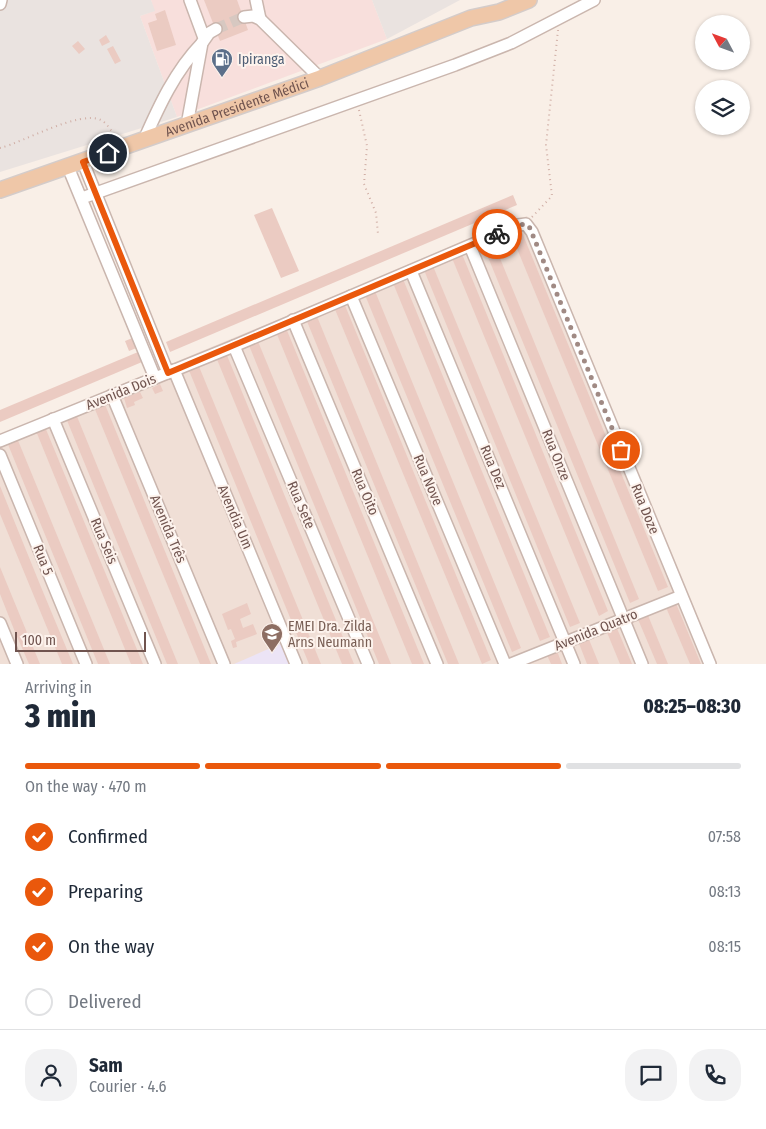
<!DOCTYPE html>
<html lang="en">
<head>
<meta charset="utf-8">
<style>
  body { margin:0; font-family:"Fira Sans Condensed",sans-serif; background:#f2f2f3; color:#1f2937; height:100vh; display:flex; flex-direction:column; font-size:19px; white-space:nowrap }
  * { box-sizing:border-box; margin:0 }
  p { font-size:16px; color:#747a83 }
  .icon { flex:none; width:28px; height:28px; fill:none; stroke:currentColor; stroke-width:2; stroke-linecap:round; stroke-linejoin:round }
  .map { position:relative; height:664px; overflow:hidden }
  .details { display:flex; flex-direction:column; background:#fff; flex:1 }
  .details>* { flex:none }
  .needle { width:32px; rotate:311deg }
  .controls { position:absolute; left:695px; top:15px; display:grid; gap:10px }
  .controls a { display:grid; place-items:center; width:55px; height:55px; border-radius:50%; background:#fff; box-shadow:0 1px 4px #0004; font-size:25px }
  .scale { position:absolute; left:15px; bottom:12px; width:131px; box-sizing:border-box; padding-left:5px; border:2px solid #70544f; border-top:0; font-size:14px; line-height:18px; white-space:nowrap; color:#70544f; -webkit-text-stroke:4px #fdf3ed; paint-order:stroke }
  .pin { position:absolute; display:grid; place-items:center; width:42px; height:42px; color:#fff; margin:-21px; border:2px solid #fff; border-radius:50%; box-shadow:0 1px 5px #0007 }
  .courier { position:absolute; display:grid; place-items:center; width:50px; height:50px; margin:-25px; border:4px solid #ea580c; border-radius:50%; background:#fff; color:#222; box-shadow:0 1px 6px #0007 }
  .summary em { font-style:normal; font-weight:800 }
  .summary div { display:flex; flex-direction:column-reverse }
  .summary { display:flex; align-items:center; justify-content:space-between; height:85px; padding:0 25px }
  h1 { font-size:32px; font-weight:800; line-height:38px }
  .bar { display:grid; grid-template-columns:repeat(4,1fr); gap:8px 5px; align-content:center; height:60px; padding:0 25px }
  .bar i { height:6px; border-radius:4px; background:#e0e1e3 }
  .bar .selected { background:#ea580c }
  .bar p { grid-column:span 4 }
  .line { display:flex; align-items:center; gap:12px; padding:0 25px; border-top:1px solid #e0e1e3 }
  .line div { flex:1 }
  .round { display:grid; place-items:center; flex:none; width:52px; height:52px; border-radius:20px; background:#f2f2f3 }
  ol { padding:0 25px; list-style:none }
  li { display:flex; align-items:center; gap:15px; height:55px }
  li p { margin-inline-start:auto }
  li .icon { padding:5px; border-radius:50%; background:#ea580c; color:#fff; stroke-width:4 }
  li:last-child { color:#747a83 }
  li i { width:28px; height:28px; border:2px solid #e0e1e3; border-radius:50% }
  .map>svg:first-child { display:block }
  .residential { fill:#f0dfd6 }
  .commercial { fill:#f8dfdc }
  .industrial { fill:#eae3e0 }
  .education { fill:#ece4f6 }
  .building { fill:#ebcbc2 }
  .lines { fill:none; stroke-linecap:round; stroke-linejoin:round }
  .minor-tunnel { stroke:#d7c8c1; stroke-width:11; stroke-dasharray:11 5.5; stroke-linecap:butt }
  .minor-casing { stroke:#cab6ae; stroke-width:14 }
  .major-casing { stroke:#d4ccca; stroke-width:18 }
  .path { stroke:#d0aea5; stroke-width:2; stroke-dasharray:1 4; stroke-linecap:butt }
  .minor { stroke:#fff; stroke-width:11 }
  .major { stroke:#efc7a8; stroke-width:15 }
  .done { stroke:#a08a84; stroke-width:5; stroke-dasharray:0 9 }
  .route { stroke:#ea580c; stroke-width:6 }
  .labels { text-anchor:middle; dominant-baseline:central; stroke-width:4; stroke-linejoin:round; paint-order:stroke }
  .service-label { font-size:14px; fill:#4e5e75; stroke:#fdf3ed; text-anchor:start }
  .street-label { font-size:14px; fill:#70544f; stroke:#fdf3ed }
  .education-label { font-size:14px; fill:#785e54; stroke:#fdf3ed; text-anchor:start }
</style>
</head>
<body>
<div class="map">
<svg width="766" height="664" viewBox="0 0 766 664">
  <rect width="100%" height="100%" fill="#f9efe7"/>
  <polygon class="residential" points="527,216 715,664 0,664 0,435"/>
  <polygon class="commercial" points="151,0 372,0 387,39 177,117 140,16 154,11"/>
  <g class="industrial">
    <polygon points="0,0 151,0 155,11 140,16 177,117 0,172"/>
    <polygon points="372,0 460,0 387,39"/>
  </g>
  <polygon class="education" points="282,643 291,664 234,664"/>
  <g class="building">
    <polygon points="204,0 237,0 248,30 220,41"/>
    <polygon points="165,10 176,45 157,51 148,23 157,20 155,14"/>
    <polygon points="106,35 110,42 102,46 99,40"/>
    <polygon points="78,41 85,49 79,54 72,46"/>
    <polygon points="113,46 121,61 115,64 107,49"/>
    <polygon points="513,195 517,205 170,352 166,342"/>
    <polygon points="272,208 299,271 281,278 254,215"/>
    <polygon points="521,230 668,587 658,591 511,234"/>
    <polygon points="493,241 639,599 630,603 483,245"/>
    <polygon points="462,254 608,611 599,616 452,258"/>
    <polygon points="433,266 580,623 570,627 424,270"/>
    <polygon points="403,279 550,637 540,641 393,283"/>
    <polygon points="375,291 521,648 512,652 365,295"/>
    <polygon points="344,303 491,660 482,664 334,307"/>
    <polygon points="316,314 459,664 448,664 306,319"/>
    <polygon points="286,328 424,664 412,664 276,332"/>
    <polygon points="135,337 139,347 129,351 125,341"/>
    <polygon points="257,339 391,664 379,664 248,343"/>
    <polygon points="138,352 142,362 0,422 0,410"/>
    <polygon points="226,353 354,664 342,664 216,357"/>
    <polygon points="198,364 321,664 309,664 188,368"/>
    <polygon points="160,384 163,391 155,394 152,388"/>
    <polygon points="140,392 143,398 134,402 135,405 127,408 124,398"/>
    <polygon points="104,402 211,664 200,664 94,407"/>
    <polygon points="76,414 178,664 167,664 66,418"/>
    <polygon points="45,427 143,664 131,664 36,431"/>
    <polygon points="17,438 110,664 98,664 7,442"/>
    <polygon points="0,486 41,587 73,664 62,664 12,543 0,514"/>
    <polygon points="0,567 21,618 40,664 29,664 15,632 0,594"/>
    <polygon points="675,601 701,664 690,664 665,605"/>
    <polygon points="247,603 251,614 240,619 243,628 253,624 257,634 236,642 237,647 233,648 231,641 235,639 231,629 228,630 222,614"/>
    <polygon points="647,613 668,664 657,664 637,617"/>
    <polygon points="616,626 632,664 620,664 606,630"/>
    <polygon points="588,637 599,664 587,664 578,641"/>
    <polygon points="557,651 562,664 551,664 547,655"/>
  </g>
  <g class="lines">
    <polyline class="minor-tunnel" points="216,29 244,17"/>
    <g class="minor-casing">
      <g id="minor">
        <polyline points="190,0 204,38"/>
        <polyline points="256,0 260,19"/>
        <polyline points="0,4 1,0"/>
        <polyline points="244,17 253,16 260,19 320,78"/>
        <polyline points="187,125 202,43 209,33 216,29"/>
        <path d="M144,140C159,106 175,71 202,43"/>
        <polyline points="83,162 168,373"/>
        <polyline points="68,167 155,378"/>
        <polyline points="82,198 455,65 511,43 594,0"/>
        <polyline points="470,246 642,664"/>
        <polyline points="411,271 574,664"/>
        <polyline points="351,296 505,664"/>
        <polyline points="293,320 437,664"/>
        <polyline points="234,346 368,664"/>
        <polyline points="174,370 296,664"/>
        <polyline points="112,395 224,664"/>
        <polyline points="53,419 155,664"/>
        <polyline points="0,441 234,346 518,225 526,224 532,232 710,664"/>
        <polyline points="0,455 86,664"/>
        <polyline points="0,623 17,664"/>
        <polyline points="511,664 681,596"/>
      </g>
    </g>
    <g class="major-casing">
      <g id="major">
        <path id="s1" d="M0,190L320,78L471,18L499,12L529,0"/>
      </g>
    </g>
    <g class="path">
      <polyline points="359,110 367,146 364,184 376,213 378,234"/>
      <path d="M0,148C24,142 79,110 101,120C108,124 112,132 116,138"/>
      <polyline points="532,217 552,196 546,145 558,30"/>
    </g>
    <use href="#minor" class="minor"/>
    <use href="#major" class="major"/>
  </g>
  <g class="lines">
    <polyline class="done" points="497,234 524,224 529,226 621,450"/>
    <polyline class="route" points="108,153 83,162 168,373 497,234"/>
  </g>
  <defs>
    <g id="fuel-pin" transform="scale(1.125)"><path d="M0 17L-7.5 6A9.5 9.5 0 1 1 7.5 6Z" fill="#5c6f8a" stroke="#fdf3ed"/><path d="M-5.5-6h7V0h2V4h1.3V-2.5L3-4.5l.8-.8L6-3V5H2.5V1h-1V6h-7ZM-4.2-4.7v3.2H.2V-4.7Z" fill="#fff"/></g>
    <g id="school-pin" transform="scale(1.125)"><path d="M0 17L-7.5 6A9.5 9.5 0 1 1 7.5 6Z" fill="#8d6e63" stroke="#fdf3ed"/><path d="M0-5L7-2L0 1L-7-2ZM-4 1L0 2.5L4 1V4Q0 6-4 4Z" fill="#fff"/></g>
  </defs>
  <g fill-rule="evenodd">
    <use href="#fuel-pin" x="222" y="59"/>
    <use href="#school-pin" x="272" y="634"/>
  </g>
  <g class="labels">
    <g class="service-label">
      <text x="238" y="59">Ipiranga</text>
    </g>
    <g class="street-label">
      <text stroke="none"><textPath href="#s1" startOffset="251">Avenida Presidente Médici</textPath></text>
      <text transform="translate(121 392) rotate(-22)">Avenida Dois</text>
      <text transform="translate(556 455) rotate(68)">Rua Onze</text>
      <text transform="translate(493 467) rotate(67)">Rua Dez</text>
      <text transform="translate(428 480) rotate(67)">Rua Nove</text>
      <text transform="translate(365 492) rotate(67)">Rua Oito</text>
      <text transform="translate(301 505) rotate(67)">Rua Sete</text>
      <text transform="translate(645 509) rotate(68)">Rua Doze</text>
      <text transform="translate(235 517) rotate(67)">Avendia Um</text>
      <text transform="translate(168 529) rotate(67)">Avenida Três</text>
      <text transform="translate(104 541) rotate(67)">Rua Seis</text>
      <text transform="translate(43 560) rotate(68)">Rua 5</text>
      <text transform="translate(596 630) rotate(-22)">Avenida Quatro</text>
    </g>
    <g class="education-label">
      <text x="288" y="626">EMEI Dra. Zilda<tspan x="288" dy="16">Arns Neumann</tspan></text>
    </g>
  </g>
</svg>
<div class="controls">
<a><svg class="needle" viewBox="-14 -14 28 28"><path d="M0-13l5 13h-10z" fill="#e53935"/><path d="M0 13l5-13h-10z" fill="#747a83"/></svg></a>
<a><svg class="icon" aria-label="layers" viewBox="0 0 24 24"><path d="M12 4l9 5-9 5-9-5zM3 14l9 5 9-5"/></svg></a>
</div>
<div class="scale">100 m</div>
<div class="pin" style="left:621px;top:450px;background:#ea580c"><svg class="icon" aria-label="bag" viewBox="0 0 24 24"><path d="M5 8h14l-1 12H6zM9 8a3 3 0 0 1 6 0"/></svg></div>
<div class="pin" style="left:108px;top:153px;background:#1f2937"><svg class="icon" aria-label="home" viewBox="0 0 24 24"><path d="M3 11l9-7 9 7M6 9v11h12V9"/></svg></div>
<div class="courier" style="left:497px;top:234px"><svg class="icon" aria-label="bike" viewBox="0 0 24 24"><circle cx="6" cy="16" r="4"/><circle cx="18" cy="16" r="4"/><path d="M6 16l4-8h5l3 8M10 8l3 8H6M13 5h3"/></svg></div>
</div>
<section class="details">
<div class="summary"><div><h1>3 min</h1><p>Arriving in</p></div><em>08:25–08:30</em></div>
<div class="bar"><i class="selected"></i><i class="selected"></i><i class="selected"></i><i></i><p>On the way · 470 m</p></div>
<ol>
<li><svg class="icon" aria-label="check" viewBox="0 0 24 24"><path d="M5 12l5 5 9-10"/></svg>Confirmed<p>07:58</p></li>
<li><svg class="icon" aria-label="check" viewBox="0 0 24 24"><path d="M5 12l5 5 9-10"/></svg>Preparing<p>08:13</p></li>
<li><svg class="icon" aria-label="check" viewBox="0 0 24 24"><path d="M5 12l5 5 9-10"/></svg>On the way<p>08:15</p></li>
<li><i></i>Delivered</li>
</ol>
<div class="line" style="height:90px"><a class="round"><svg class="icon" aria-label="person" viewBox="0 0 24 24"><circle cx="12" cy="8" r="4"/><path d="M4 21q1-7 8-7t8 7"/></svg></a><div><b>Sam</b><p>Courier · 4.6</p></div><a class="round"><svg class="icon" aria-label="chat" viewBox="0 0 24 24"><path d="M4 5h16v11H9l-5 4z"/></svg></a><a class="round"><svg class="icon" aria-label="phone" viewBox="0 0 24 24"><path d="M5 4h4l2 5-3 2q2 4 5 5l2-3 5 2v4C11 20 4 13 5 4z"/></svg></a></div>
</section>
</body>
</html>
